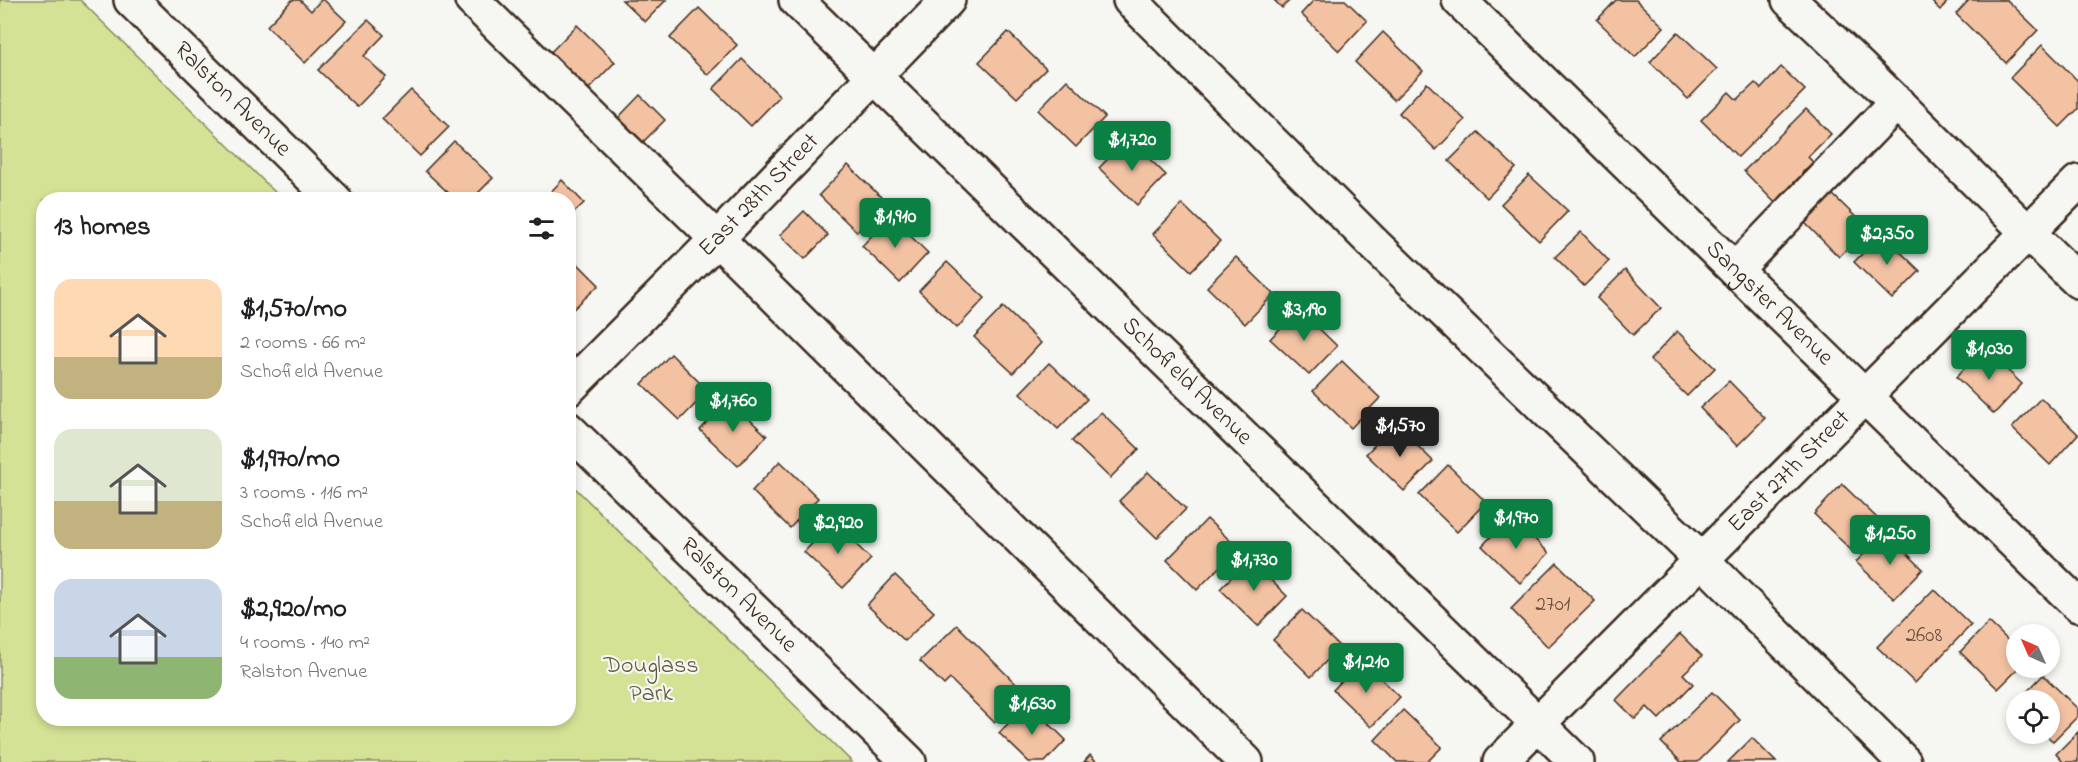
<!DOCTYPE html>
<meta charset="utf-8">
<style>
body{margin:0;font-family:"Indie Flower",sans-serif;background:#f6f6f6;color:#202124;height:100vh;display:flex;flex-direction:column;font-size:22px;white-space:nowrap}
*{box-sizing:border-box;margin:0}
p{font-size:20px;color:#757577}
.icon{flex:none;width:33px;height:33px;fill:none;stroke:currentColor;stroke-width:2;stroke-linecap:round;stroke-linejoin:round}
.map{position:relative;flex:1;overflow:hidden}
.drawer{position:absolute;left:36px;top:192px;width:540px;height:534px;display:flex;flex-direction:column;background:#fff;border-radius:24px;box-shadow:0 3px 9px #0003}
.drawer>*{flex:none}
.needle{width:39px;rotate:315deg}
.tools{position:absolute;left:2006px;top:624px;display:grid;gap:12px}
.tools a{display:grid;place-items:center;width:54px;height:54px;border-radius:50%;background:#fff;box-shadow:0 3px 9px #0003;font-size:30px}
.price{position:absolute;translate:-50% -51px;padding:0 14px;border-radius:6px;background:#0b8043;color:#fff;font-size:20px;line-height:39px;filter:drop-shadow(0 2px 3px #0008)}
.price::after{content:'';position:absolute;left:50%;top:36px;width:18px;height:14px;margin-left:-9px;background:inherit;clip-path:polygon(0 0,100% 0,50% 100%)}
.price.current{background:#222;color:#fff}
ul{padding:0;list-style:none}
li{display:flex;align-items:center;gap:18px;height:150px;padding:0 18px}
li span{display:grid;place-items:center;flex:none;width:168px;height:120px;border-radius:18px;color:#555}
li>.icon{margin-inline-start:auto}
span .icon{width:72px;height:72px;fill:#fffc;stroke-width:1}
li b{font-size:26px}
h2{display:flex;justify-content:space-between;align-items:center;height:72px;padding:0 18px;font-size:26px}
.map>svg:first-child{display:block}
</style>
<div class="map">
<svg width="2078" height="762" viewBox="0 0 2078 762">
<rect width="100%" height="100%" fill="#f6f6f2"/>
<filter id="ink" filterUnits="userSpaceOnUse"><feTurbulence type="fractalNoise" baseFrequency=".0167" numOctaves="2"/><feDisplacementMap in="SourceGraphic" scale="12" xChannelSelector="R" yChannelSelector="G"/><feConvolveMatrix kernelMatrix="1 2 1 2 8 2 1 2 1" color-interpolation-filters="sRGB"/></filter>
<g filter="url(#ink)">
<polygon fill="#d4e296" stroke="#88865a" stroke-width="1.5" points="0,0 80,0 282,199 44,200 44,718 568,718 569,482 852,762 0,762"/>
<g fill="#f3c2a3" stroke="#3b2a1e" stroke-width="1.5">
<polygon points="292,0 300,0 311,11 321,0 324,0 346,21 305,63 267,26"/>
<polygon points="622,0 666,0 645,22"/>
<polygon points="1274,0 1290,0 1282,8"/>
<polygon points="1314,0 1345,0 1367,21 1339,51 1301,14"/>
<polygon points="1616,0 1636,0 1664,27 1635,57 1597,20"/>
<polygon points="1930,0 1949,0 1940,10"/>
<polygon points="1969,0 2007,0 2038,30 2006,63 1956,14"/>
<polygon points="699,8 737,45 708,75 670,38"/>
<polygon points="368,20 384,35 364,56 386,77 357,107 318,70"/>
<polygon points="577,25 615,62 586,92 548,55"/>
<polygon points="1008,32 1046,69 1017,98 979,62"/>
<polygon points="1383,32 1423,71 1394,100 1355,62"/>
<polygon points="1678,32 1717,69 1688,99 1650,62"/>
<polygon points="2042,45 2078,81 2078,109 2060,127 2010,78"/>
<polygon points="742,59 780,96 751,126 713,89"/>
<polygon points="1781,67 1805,90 1738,157 1701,120 1729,92 1737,100 1755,83 1761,89"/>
<polygon points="1067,80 1105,117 1076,147 1038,110"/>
<polygon points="1427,83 1465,120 1436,150 1399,113"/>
<polygon points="411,90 449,127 420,156 382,119"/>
<polygon points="640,95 665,120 641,144 616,120"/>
<polygon points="1806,109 1831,134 1808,157 1813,162 1802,173 1810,181 1781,209 1744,171"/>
<polygon points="1478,132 1516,168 1487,198 1449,161"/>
<polygon points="1128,138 1166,175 1137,205 1099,168"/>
<polygon points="454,141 493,178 471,200 456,200 425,171"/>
<polygon points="848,165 886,202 857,232 819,195"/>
<polygon points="1529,175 1568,211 1539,241 1501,204"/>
<polygon points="562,180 584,203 568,218 568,200 543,200"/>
<polygon points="1829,191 1867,228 1839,257 1802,220"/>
<polygon points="1182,204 1220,241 1191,271 1153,234"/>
<polygon points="804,211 828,235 805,259 780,235"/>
<polygon points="890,216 928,253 900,283 862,246"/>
<polygon points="1581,232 1609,261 1584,286 1555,257"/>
<polygon points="1882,234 1920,271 1892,299 1854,262"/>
<polygon points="568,254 599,285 569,313 568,312"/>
<polygon points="1236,257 1274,294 1245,324 1207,287"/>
<polygon points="947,262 985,298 957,328 919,291"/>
<polygon points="1625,270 1661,308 1633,335 1597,298"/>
<polygon points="1003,307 1041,343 1013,373 974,337"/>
<polygon points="1299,309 1337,346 1309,375 1270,339"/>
<polygon points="1677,331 1715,368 1687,396 1650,360"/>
<polygon points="1984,348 2022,384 1994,414 1956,377"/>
<polygon points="671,354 708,391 680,420 642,384"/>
<polygon points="1342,361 1380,398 1351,428 1313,391"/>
<polygon points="1049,363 1087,399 1058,429 1020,393"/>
<polygon points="1729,381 1765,418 1737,446 1700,408"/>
<polygon points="2041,398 2078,434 2050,465 2012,428"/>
<polygon points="729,400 767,436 738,466 700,430"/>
<polygon points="1101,412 1139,449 1110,478 1072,441"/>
<polygon points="1395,424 1433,461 1404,491 1366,454"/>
<polygon points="780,461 818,498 790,528 752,491"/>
<polygon points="1448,465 1486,502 1457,532 1419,495"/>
<polygon points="1148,472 1186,509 1157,538 1119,501"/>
<polygon points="1842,484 1880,521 1852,551 1814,514"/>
<polygon points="1511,516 1549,553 1520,583 1482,546"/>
<polygon points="1207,519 1238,548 1197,590 1167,560"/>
<polygon points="833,522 871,559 843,588 804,552"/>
<polygon points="1885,532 1923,569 1894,599 1856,562"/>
<polygon points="1249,559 1287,596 1258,626 1220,589"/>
<polygon points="1557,563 1595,601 1548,647 1511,609"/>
<polygon points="895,575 934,612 905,641 867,605"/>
<polygon points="1934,589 1971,625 1915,683 1877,647"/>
<polygon points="1302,610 1340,647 1311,677 1273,640"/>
<polygon points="1989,622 2016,648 2016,668 2019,668 1998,689 1960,652"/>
<polygon points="957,625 1024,692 994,722 950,679 944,685 920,661"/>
<polygon points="1680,634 1702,656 1683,674 1693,684 1659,719 1647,707 1635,719 1616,700"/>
<polygon points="1362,660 1400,697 1371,727 1333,690"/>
<polygon points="2043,675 2078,709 2078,716 2053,741 2044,734 2049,734 2049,700 2019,700"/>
<polygon points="1712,692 1740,720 1698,762 1681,762 1661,742"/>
<polygon points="1028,703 1066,740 1045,762 1029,762 999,733"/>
<polygon points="1403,710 1442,747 1427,762 1397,762 1375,740"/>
<polygon points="2078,732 2078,762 2063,762 2056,754"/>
<polygon points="1752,738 1776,762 1728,762"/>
<polygon points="1090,755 1097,762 1084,762"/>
</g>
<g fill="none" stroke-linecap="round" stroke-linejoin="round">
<defs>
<g id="minor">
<path id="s1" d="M131 0 335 200"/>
<polyline points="472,0 717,239 1246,762"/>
<path id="s2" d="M796 0 1577 762"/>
<polyline points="1130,0 1375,245 1702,560 1904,762"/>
<path id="s3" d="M1459 0 2078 605"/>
<path d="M1789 0C1889 91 1981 189 2078 281"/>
<polyline points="1736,269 1897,102"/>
<path id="s4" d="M568 389 717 239 948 0"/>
<path id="s5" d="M568 429 909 762"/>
<path id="s6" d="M1500 762 2078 182"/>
</g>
</defs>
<use href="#minor" stroke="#3b2a1e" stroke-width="38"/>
<use href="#minor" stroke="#f6f6f2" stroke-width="33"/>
</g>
</g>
<g text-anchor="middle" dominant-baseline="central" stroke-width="4.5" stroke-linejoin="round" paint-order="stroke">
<g font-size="21" fill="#69503f">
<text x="1553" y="605">2701</text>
<text x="1924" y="636">2608</text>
</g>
<g font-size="24" fill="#3b2a1e" stroke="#f6f6f2">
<text stroke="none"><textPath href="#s1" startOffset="142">Ralston Avenue</textPath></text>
<text stroke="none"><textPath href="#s4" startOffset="272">East 28th Street</textPath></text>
<text stroke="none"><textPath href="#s3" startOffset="434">Sangster Avenue</textPath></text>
<text stroke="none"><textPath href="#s2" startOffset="546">Schofield Avenue</textPath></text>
<text stroke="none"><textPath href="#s6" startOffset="410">East 27th Street</textPath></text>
<text stroke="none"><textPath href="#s5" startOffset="238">Ralston Avenue</textPath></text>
</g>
<g font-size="24" fill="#61583c" stroke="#f6f6f2">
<text x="651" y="666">Douglass<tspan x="651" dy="28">Park</tspan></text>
</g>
</g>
</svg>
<div class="tools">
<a><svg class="needle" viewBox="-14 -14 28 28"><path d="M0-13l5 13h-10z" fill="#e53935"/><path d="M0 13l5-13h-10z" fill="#757577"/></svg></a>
<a><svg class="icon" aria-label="locate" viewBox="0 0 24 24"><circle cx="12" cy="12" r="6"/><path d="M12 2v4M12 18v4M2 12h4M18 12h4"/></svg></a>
</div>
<b class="price" style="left:1132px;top:172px">$1,720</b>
<b class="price" style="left:895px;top:249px">$1,910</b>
<b class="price" style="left:1887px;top:266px">$2,350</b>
<b class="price" style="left:1304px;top:342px">$3,190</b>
<b class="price" style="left:1989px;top:381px">$1,030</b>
<b class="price" style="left:733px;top:433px">$1,760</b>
<b class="price current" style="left:1400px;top:458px">$1,570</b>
<b class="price" style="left:1516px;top:550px">$1,970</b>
<b class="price" style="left:838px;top:555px">$2,920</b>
<b class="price" style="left:1890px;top:566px">$1,250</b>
<b class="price" style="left:1254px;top:592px">$1,730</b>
<b class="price" style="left:1366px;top:694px">$1,210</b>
<b class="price" style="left:1032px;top:736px">$1,630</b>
<section class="drawer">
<h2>13 homes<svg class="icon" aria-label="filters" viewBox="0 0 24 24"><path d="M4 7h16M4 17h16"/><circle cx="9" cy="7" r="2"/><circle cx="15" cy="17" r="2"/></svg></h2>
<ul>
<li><span style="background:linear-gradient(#ffd9b3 65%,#c2b280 0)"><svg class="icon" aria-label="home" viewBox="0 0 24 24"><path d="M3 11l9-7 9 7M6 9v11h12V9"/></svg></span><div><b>$1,570/mo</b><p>2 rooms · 66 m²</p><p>Schofield Avenue</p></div></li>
<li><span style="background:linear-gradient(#dfe7d0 60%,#c2b280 0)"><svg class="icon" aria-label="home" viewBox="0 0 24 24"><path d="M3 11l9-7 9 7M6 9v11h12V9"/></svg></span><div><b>$1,970/mo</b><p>3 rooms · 116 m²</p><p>Schofield Avenue</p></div></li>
<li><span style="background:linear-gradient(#c9d6e8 65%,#8fb573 0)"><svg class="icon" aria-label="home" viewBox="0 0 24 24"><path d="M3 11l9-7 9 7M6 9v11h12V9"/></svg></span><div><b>$2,920/mo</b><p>4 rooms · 140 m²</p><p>Ralston Avenue</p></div></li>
</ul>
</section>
</div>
